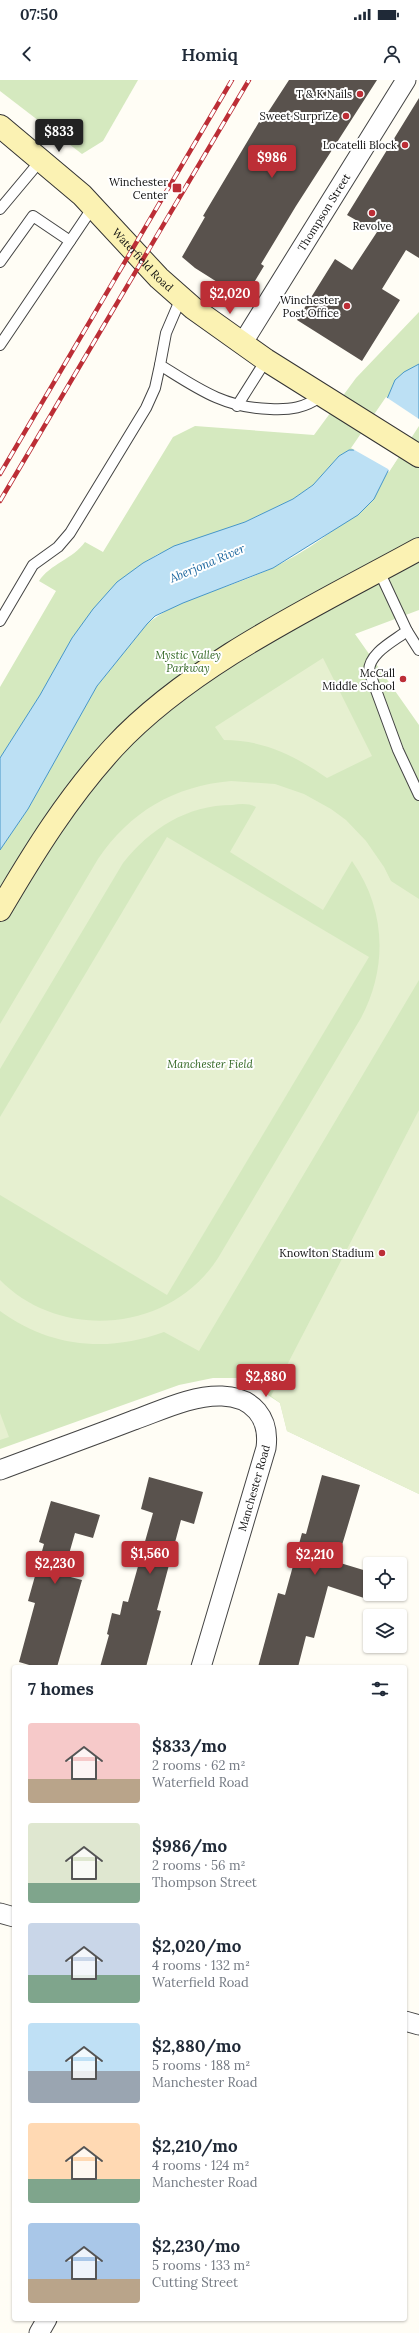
<!DOCTYPE html>
<meta charset="utf-8">
<style>
body{margin:0;font-family:Lora,serif;background:#f6f6f7;color:#1f2937;height:100vh;display:flex;flex-direction:column;font-size:15px;white-space:nowrap}
*{box-sizing:border-box;margin:0}
p{font-size:13px;color:#747a83}
.icon{flex:none;width:22px;height:22px;fill:none;stroke:currentColor;stroke-width:2;stroke-linecap:round;stroke-linejoin:round}
.map{position:relative;flex:1;overflow:hidden}
.drawer{position:absolute;left:12px;top:1585px;width:395px;height:656px;display:flex;flex-direction:column;background:#fff;border-radius:4px;box-shadow:0 1px 3px #0004}
.drawer>*{flex:none}
.tools{position:absolute;left:363px;top:1477px;display:grid;gap:8px}
.tools a{display:grid;place-items:center;width:44px;height:44px;border-radius:4px;background:#fff;box-shadow:0 1px 3px #0004;font-size:20px}
.price{position:absolute;translate:-50% -34px;padding:0 9px;border-radius:4px;background:#bc2e36;color:#fff;font-size:13px;line-height:26px;filter:drop-shadow(0 1px 2px #0008)}
.price::after{content:'';position:absolute;left:50%;top:24px;width:12px;height:9px;margin-left:-6px;background:inherit;clip-path:polygon(0 0,100% 0,50% 100%)}
.price.active{background:#222;color:#fff}
ul{padding:0;list-style:none}
li{display:flex;align-items:center;gap:12px;height:100px;padding:0 16px}
li span{display:grid;place-items:center;flex:none;width:112px;height:80px;border-radius:4px;color:#555}
li>.icon{margin-inline-start:auto}
span .icon{width:48px;height:48px;fill:#fffc;stroke-width:1}
li b{font-size:17px}
h2{display:flex;justify-content:space-between;align-items:center;height:48px;padding:0 16px;font-size:17px}
.status{display:flex;justify-content:space-between;align-items:center;height:28px;padding:0 20px;background:#fff;direction:ltr}
.status svg{height:11px;fill:currentColor}
header{display:flex;justify-content:space-between;align-items:center;height:52px;padding:0 16px;background:#fff;font-size:18px;font-weight:600}
.map>svg:first-child{display:block}
</style>
<div class="status"><b>07:50</b><svg viewBox="0 0 49 12"><path d="M0 12V9h3v3zM5 12V6h3v6zM10 12V3h3v9zM15 12V0h3v12zM26 1h20v11H26zM47 4h2v5h-2z"/></svg></div>
<header><svg class="icon" aria-label="back" viewBox="0 0 24 24"><path d="M15 5l-7 7 7 7"/></svg>Homiq<svg class="icon" aria-label="person" viewBox="0 0 24 24"><circle cx="12" cy="8" r="4"/><path d="M4 21q1-7 8-7t8 7"/></svg></header>
<div class="map">
<svg width="419" height="2253" viewBox="0 0 419 2253">
<rect width="100%" height="100%" fill="#fffdf5"/>
<g fill="#d5e9bf">
<polygon points="0,0 138,0 103,61 82,74 0,11"/>
<path d="M419 232V284L395 300 387 319 354 370H349L339 376 313 405 293 419 245 442 158 474 143 483 104 517 72 558 40 615 0 678V607L56 511 39 501C50 484 73 479 85 462L103 472 173 357 195 346 314 355 356 298Z"/>
<path d="M419 343V530L355 554 419 645V1414L287 1351 280 1323 242 1298H213L179 1305 0 1369V770L28 729 97 606 147 544C177 519 219 511 254 496 304 476 351 442 383 399 397 382 407 361 419 343Z"/>
</g>
<g fill="#e6f0d0">
<path d="M323 578 372 676 327 698C295 676 264 660 224 660L215 647Z"/>
<path d="M231 701 275 704 304 714 331 729 346 740 366 761 384 787 391 801 419 819V900L199 1271 164 1252C107 1273 49 1267 0 1231V1200C61 1262 171 1252 218 1178L361 938C388 887 386 829 352 781L323 830 230 772 256 727C248 723 240 724 232 725 187 725 150 749 123 783L0 989V944L98 779C130 732 174 706 231 701Z"/>
<polygon points="167,757 369,877 167,1215 0,1115 0,1037"/>
<polygon points="419,1030 419,1414 287,1351 280,1323 271,1316"/>
<polygon points="0,1333 9,1357 0,1360"/>
</g>
<polygon fill="#bce0f4" stroke="#4696c8" points="419,284 419,343 388,391 374,419 358,435 273,488 183,523 155,536 147,544 97,606 28,729 0,770 0,678 40,615 72,558 93,529 117,502 143,483 174,466 245,442 293,419 313,405 339,376 349,370 354,370 387,319 395,300 404,292"/>
<polygon fill="#fffdf5" points="386,317 419,339 419,346 389,392 388,389 351,368"/>
<g fill="#59524d">
<polygon points="289,0 377,0 296,126 261,184 264,186 244,219 195,188 182,177 205,137 203,136 259,42 261,43"/>
<polygon points="419,18 419,178 406,170 382,209 400,220 362,281 297,240 335,179 352,190 377,152 347,135"/>
<polygon points="322,1395 360,1405 337,1482 370,1492 370,1520 328,1506 314,1558 306,1556 298,1587 258,1587 278,1513 285,1515 302,1453 306,1454"/>
<polygon points="149,1397 203,1412 194,1444 181,1440 157,1530 161,1531 146,1587 100,1587 109,1555 107,1554 112,1533 120,1535 123,1521 128,1522 153,1433 141,1429"/>
<polygon points="51,1421 100,1435 93,1458 75,1453 63,1495 82,1500 57,1587 36,1587 19,1582 35,1523 28,1521 44,1464 39,1462"/>
</g>
<g fill="none" stroke-linecap="round" stroke-linejoin="round">
<defs>
<g id="lane">
<polyline points="0,129 41,80"/>
<polyline points="0,182 33,136 70,161"/>
<path d="M181 218 166 253 160 285C197 308 224 328 270 329 291 330 304 328 322 316"/>
<polyline points="0,265 93,127"/>
<polyline points="237,326 266,280"/>
<polyline points="379,491 407,551 419,570"/>
<polyline points="0,541 33,485 58,467 70,453 146,328 155,308 160,285"/>
<path d="M407 551C394 561 369 573 369 591L398 670 419 715"/>
</g>
<g id="street">
<path id="s1" d="M242 264 406 0"/>
<path d="M0 1390C45 1373 90 1357 134 1340 162 1330 192 1315 222 1316 253 1317 270 1338 266 1368L201 1587"/>
<polyline points="0,1833 14,1837"/>
<polyline points="405,1941 419,1945"/>
<polyline points="39,2253 47,2239"/>
</g>
<g id="secondary">
<path id="s2" d="M0 46 82 115 159 198 193 228 266 280 419 376"/>
<path d="M0 830C34 772 68 717 114 667 192 583 319 524 419 469"/>
</g>
</defs>
<use href="#lane" stroke="#444" stroke-width="12"/>
<use href="#street" stroke="#444" stroke-width="21"/>
<use href="#secondary" stroke="#333" stroke-width="24"/>
<use href="#lane" stroke="#fff" stroke-width="10"/>
<use href="#street" stroke="#fff" stroke-width="19"/>
<use href="#secondary" stroke="#fbf2b3" stroke-width="22"/>
<defs>
<g id="rail">
<polyline points="0,394 232,0"/>
<polyline points="0,421 249,0"/>
</g>
</defs>
<use href="#rail" stroke="#bc2e36" stroke-width="4.5"/>
<use href="#rail" stroke="#fff" stroke-width="3" stroke-dasharray="9" stroke-linecap="butt"/>
</g>
<g fill="#bc2e36" stroke="#fff" stroke-width="1.5">
<circle cx="360" cy="14" r="4"/>
<circle cx="346" cy="36" r="4"/>
<circle cx="405" cy="65" r="4"/>
<rect x="172" y="103" width="10" height="10" rx="2"/>
<circle cx="372" cy="133" r="4"/>
<circle cx="347" cy="226" r="4"/>
<circle cx="403" cy="599" r="4"/>
<circle cx="382" cy="1173" r="4"/>
</g>
<g text-anchor="middle" dominant-baseline="central" stroke-width="4" stroke-linejoin="round" paint-order="stroke">
<g font-size="11" fill="#111" stroke="#fff" text-anchor="end">
<text x="352" y="14">T &amp; K Nails</text>
<text x="338" y="36">Sweet SurpriZe</text>
<text x="397" y="65">Locatelli Block</text>
<text x="168" y="102">Winchester<tspan x="168" dy="13">Center</tspan></text>
<text x="372" y="146" text-anchor="middle">Revolve</text>
<text x="339" y="220">Winchester<tspan x="339" dy="13">Post Office</tspan></text>
<text x="395" y="593">McCall<tspan x="395" dy="13">Middle School</tspan></text>
<text x="374" y="1173">Knowlton Stadium</text>
</g>
<g font-size="11" fill="#111" stroke="#fff">
<text stroke="none"><textPath href="#s1" startOffset="155">Thompson Street</textPath></text>
<text stroke="none"><textPath href="#s2" startOffset="196">Waterfield Road</textPath></text>
<text transform="translate(254 1408) rotate(-74)">Manchester Road</text>
</g>
<g font-size="11" font-style="italic" fill="#326723" stroke="#fff">
<text x="188" y="575">Mystic Valley<tspan x="188" dy="13">Parkway</tspan></text>
<text x="210" y="984">Manchester Field</text>
</g>
<g font-size="12" font-style="italic" fill="#1e689f" stroke="#fff">
<text transform="translate(207 483) rotate(-23)">Aberjona River</text>
</g>
</g>
</svg>
<div class="tools">
<a><svg class="icon" aria-label="locate" viewBox="0 0 24 24"><circle cx="12" cy="12" r="6"/><path d="M12 2v4M12 18v4M2 12h4M18 12h4"/></svg></a>
<a><svg class="icon" aria-label="layers" viewBox="0 0 24 24"><path d="M12 4l9 5-9 5-9-5zM3 14l9 5 9-5"/></svg></a>
</div>
<b class="price active" style="left:59px;top:73px">$833</b>
<b class="price" style="left:272px;top:99px">$986</b>
<b class="price" style="left:230px;top:235px">$2,020</b>
<b class="price" style="left:266px;top:1318px">$2,880</b>
<b class="price" style="left:150px;top:1495px">$1,560</b>
<b class="price" style="left:315px;top:1496px">$2,210</b>
<b class="price" style="left:55px;top:1505px">$2,230</b>
<section class="drawer">
<h2>7 homes<svg class="icon" aria-label="filters" viewBox="0 0 24 24"><path d="M4 7h16M4 17h16"/><circle cx="9" cy="7" r="2"/><circle cx="15" cy="17" r="2"/></svg></h2>
<ul>
<li><span style="background:linear-gradient(#f6c9c9 70%,#b9a48a 0)"><svg class="icon" aria-label="home" viewBox="0 0 24 24"><path d="M3 11l9-7 9 7M6 9v11h12V9"/></svg></span><div><b>$833/mo</b><p>2 rooms · 62 m²</p><p>Waterfield Road</p></div></li>
<li><span style="background:linear-gradient(#dfe7d0 75%,#7fa58c 0)"><svg class="icon" aria-label="home" viewBox="0 0 24 24"><path d="M3 11l9-7 9 7M6 9v11h12V9"/></svg></span><div><b>$986/mo</b><p>2 rooms · 56 m²</p><p>Thompson Street</p></div></li>
<li><span style="background:linear-gradient(#c9d6e8 65%,#7fa58c 0)"><svg class="icon" aria-label="home" viewBox="0 0 24 24"><path d="M3 11l9-7 9 7M6 9v11h12V9"/></svg></span><div><b>$2,020/mo</b><p>4 rooms · 132 m²</p><p>Waterfield Road</p></div></li>
<li><span style="background:linear-gradient(#bfe0f5 60%,#9aa5b1 0)"><svg class="icon" aria-label="home" viewBox="0 0 24 24"><path d="M3 11l9-7 9 7M6 9v11h12V9"/></svg></span><div><b>$2,880/mo</b><p>5 rooms · 188 m²</p><p>Manchester Road</p></div></li>
<li><span style="background:linear-gradient(#ffd9b3 70%,#7fa58c 0)"><svg class="icon" aria-label="home" viewBox="0 0 24 24"><path d="M3 11l9-7 9 7M6 9v11h12V9"/></svg></span><div><b>$2,210/mo</b><p>4 rooms · 124 m²</p><p>Manchester Road</p></div></li>
<li><span style="background:linear-gradient(#a9c7e8 70%,#b9a48a 0)"><svg class="icon" aria-label="home" viewBox="0 0 24 24"><path d="M3 11l9-7 9 7M6 9v11h12V9"/></svg></span><div><b>$2,230/mo</b><p>5 rooms · 133 m²</p><p>Cutting Street</p></div></li>
</ul>
</section>
</div>
